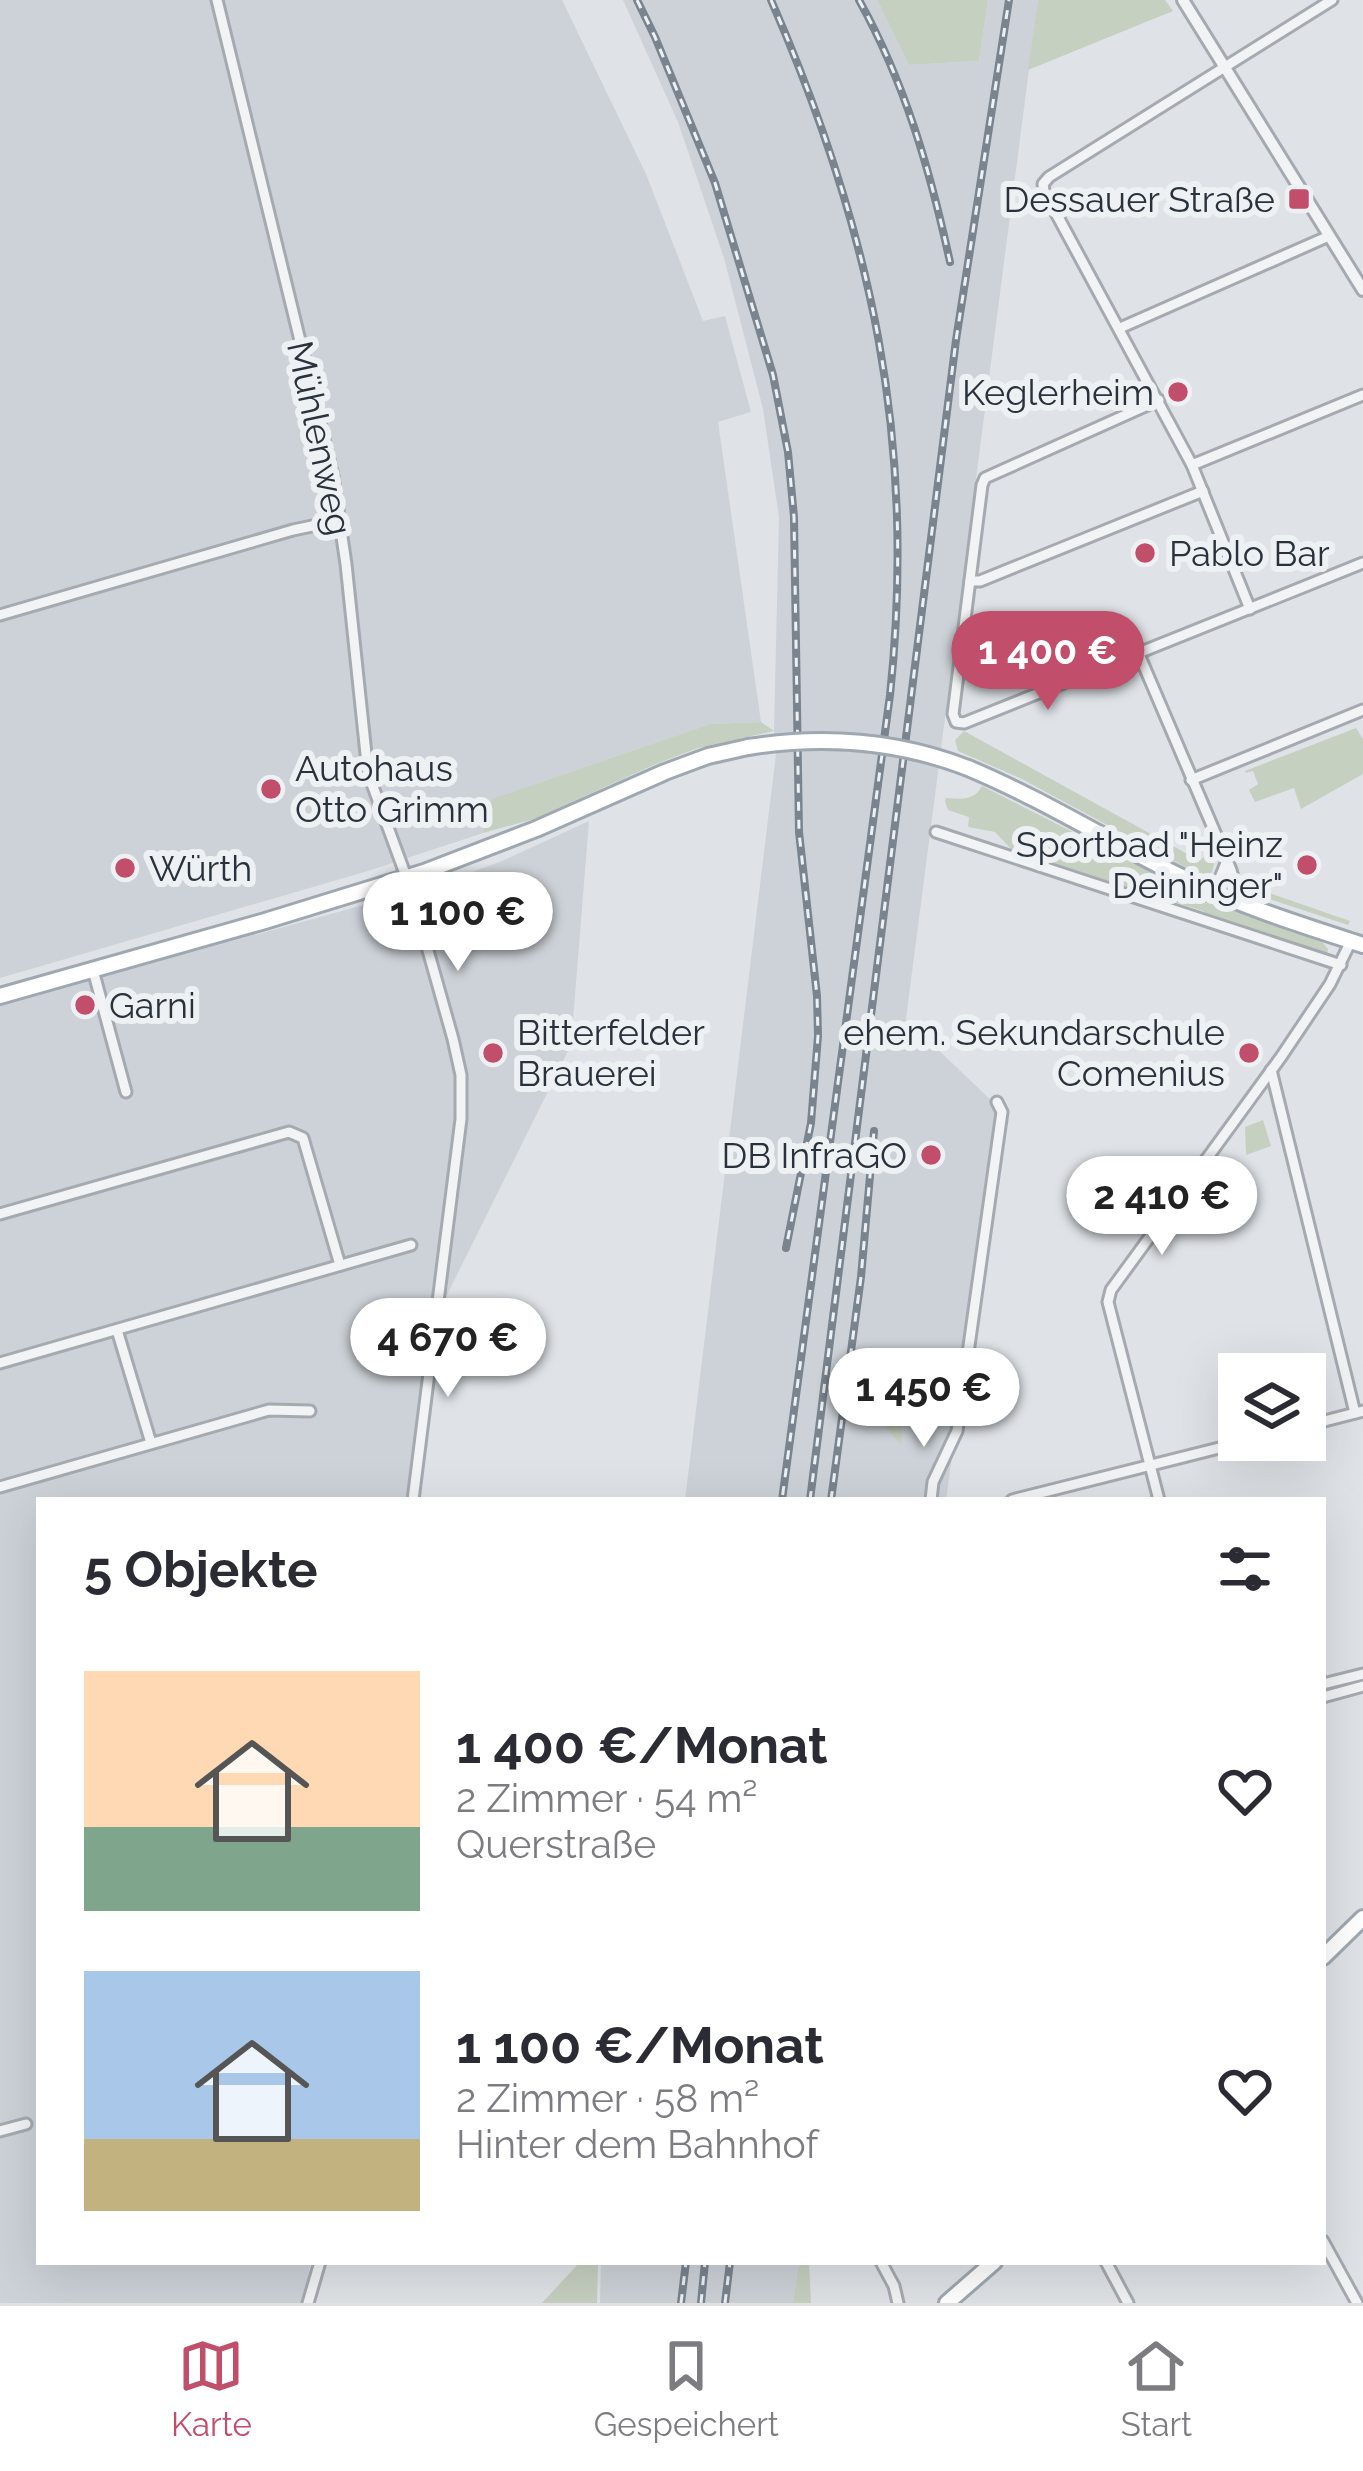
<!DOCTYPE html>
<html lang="de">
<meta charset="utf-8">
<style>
body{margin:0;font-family:Raleway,sans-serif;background:#f2f2f3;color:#2b2b33;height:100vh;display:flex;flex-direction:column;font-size:45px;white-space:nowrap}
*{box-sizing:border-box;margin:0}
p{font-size:39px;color:#7c7c81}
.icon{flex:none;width:66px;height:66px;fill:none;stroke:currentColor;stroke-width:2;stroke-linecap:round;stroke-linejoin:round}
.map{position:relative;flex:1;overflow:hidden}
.sheet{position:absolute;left:36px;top:1497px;width:1290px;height:768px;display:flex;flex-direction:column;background:#fff;border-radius:0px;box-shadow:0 12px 48px #0002}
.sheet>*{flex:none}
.tools{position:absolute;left:1218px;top:1353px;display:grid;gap:24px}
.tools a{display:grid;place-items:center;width:108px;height:108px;border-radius:0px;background:#fff;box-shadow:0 12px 48px #0002;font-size:60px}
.price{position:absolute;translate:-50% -102px;padding:0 27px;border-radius:42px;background:#fff;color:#222;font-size:39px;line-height:78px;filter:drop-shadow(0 3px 6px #0008)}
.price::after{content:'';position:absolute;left:50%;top:72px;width:36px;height:27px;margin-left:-18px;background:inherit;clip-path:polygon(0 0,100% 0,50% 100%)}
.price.on{background:#c14e6b;color:#fff}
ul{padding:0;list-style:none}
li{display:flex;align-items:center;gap:36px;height:300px;padding:0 48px}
li span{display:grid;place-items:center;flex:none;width:336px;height:240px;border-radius:0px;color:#555}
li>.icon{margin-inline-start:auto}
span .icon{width:144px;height:144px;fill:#fffc;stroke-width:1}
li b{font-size:51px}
h2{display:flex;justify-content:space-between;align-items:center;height:144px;padding:0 48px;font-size:51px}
.tab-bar{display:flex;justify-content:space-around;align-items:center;height:168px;border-top:3px solid #e1e1e2;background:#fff;font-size:33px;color:#7c7c81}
.tab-bar a{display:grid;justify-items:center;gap:6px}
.tab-bar .on{color:#c14e6b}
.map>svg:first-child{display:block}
</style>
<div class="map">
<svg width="1363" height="2303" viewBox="0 0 1363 2303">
<rect width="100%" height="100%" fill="#dfe3e7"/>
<g fill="#cdd2d8">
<polygon points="0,0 562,0 646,174 703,321 725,316 751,412 718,422 761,722 710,724 493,799 483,833 368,871 0,978"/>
<polygon points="623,0 877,0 909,65 979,61 988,0 1038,0 906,1019 996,1105 999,1116 946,1500 685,1500 776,754 774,731 779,517 763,409 724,258 678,122"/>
<polygon points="589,821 571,1045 445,1299 417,1500 39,1500 39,2262 311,2262 302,2303 0,2303 0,1005 440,884 502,861"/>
<polygon points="601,2262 799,2262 793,2303 600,2303"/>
</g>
<g fill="#c6d0c1">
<polygon points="877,0 988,0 979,61 909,65"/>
<polygon points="1038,0 1165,0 1173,11 1028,70"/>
<polygon points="761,722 774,731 698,748 656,764 534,819 483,833 492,799 710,724"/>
<polygon points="1356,728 1363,739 1363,774 1301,809 1294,788 1255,802 1249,790 1258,784 1253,771 1246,773 1245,771"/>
<polygon points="964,731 1200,861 1208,852 1214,864 1212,872 1207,876 1200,875 1020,778 958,751 955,740"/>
<path d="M982 786 1206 900 1322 942 1328 949 1327 955 1209 918 1203 911 1171 901 1168 905 1016 854 995 832 968 827 969 817 948 810 945 801 946 798C961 799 974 801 982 786Z"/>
<polygon points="1249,886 1350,921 1348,925 1254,894 1248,890"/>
<polygon points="1263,1120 1271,1146 1246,1155 1245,1127"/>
<polygon points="887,1349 897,1354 911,1371 910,1394 905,1391 907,1384 896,1379 883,1380 883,1389 876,1391 880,1353"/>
<polygon points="891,1405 900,1406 903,1410 901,1445 881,1421 882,1410"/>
<polygon points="580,2262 598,2262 597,2303 542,2303"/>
<polygon points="799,2262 809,2262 811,2303 793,2303"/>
</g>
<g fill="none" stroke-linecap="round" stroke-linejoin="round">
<defs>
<g id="minor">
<polyline points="217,0 333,476 346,564 368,773 411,890 453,1039 461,1075 461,1119 413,1500"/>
<polyline points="1120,328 1329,236"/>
<polyline points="1159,400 985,478 982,485 953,714 956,722 964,723 1363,563"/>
<polyline points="1192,465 1363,395"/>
<polyline points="970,581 980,581 1203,491"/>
<polyline points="1250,609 1192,465 1044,191 1043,184 1049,177 1332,0"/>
<polyline points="0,615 293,530 341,520"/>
<polyline points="1138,652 1231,870 1240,902"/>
<polyline points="1191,780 1363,710"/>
<polyline points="936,832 1341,965"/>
<polyline points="1207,889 1220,878 1226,863"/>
<polyline points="93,970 126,1092"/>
<polyline points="1271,1070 1355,1413"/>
<polyline points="0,1214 289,1132 303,1138 340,1265"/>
<polyline points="117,1330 151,1443"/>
<polyline points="0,1363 411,1245"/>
<polyline points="1305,1426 1363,1411"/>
<polyline points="0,1487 269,1410 310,1411"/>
<polyline points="931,1500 933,1482 957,1431 1002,1112 997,1102"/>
<polyline points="1012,1500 1251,1440"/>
<polyline points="1159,1500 1108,1302 1111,1290 1281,1057 1330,984 1351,941"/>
<polyline points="1323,1684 1363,1674"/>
<polyline points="1323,1697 1363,1686"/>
<polyline points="0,2131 26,2124"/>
<polyline points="1323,2241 1357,2303"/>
<polyline points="881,2262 894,2286 898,2303"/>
<polyline points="1106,2262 1128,2303"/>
<polyline points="308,2303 320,2262"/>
</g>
<polyline id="tertiary" points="1183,0 1363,290"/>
<g id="primary">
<path d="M968 768C1045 800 1115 845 1190 881 1246 908 1305 926 1363 945"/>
<polyline points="0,996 265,921 424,872 536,829 665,772 708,756 748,747"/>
<polyline points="1323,1957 1363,1918"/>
<polyline points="947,2303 994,2262"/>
</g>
</defs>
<use href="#minor" stroke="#a5aab0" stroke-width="15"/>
<use href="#tertiary" stroke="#a5aab0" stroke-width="16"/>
<use href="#primary" stroke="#9fa8b1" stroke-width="20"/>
<use href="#minor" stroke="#f1f3f5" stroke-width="9"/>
<use href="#tertiary" stroke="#f1f3f5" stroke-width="10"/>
<use href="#primary" stroke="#fff" stroke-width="14"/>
<defs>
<g id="rail">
<polyline points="637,0 655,37 715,183 773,375 788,452 794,517 799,832 817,996 818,1036 811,1123 786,1248"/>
<path d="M771 0C872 232 917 442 890 695L782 1500"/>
<path d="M859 0C905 83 930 170 950 262"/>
<polyline points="810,1500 956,340 1009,0"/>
<polyline points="831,1500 861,1277 874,1131"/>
<polyline points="681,2303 686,2262"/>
<polyline points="701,2303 705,2262"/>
<polyline points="725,2303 730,2262"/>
</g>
</defs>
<use href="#rail" stroke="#7a848f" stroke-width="8"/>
<use href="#rail" stroke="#eef1f4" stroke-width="3" stroke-dasharray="9" stroke-linecap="butt"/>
<defs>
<path id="primary-bridge" d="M748 747C824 735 896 740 968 768"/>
</defs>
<use href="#primary-bridge" stroke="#9fa8b1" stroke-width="20" stroke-linecap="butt"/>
<use href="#primary-bridge" stroke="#fff" stroke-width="14"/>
</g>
<g fill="#c14e6b" stroke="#eef1f4" stroke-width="4.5">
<rect x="1287" y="187" width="24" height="24" rx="6"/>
<circle cx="1178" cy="392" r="12"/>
<circle cx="1145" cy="553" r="12"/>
<circle cx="271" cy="789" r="12"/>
<circle cx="1307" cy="865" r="12"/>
<circle cx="125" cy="868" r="12"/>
<circle cx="85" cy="1005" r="12"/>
<circle cx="493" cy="1053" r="12"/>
<circle cx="1249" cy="1053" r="12"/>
<circle cx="931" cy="1155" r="12"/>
</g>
<g text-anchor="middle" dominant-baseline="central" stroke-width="12" stroke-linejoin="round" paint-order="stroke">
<g font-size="36" fill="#29323c" stroke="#eef1f4" text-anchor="end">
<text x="1275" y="199">Dessauer Straße</text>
<text x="1154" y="392">Keglerheim</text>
<text x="1169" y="553" text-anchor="start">Pablo Bar</text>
<text x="295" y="768" text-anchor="start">Autohaus<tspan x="295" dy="41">Otto Grimm</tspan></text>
<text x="1283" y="844">Sportbad "Heinz<tspan x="1283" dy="41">Deininger"</tspan></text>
<text x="149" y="868" text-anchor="start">Würth</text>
<text x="109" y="1005" text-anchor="start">Garni</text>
<text x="517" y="1032" text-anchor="start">Bitterfelder<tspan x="517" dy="41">Brauerei</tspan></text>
<text x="1225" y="1032">ehem. Sekundarschule<tspan x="1225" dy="41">Comenius</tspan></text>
<text x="907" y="1155">DB InfraGO</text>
</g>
<g font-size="36" fill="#29323c" stroke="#eef1f4">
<text transform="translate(320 438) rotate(78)">Mühlenweg</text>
</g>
</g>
</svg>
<div class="tools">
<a><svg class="icon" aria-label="layers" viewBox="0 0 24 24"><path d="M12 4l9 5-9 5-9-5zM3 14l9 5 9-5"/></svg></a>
</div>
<b class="price on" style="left:1048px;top:713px">1 400 €</b>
<b class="price" style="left:458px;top:974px">1 100 €</b>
<b class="price" style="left:1162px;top:1258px">2 410 €</b>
<b class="price" style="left:448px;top:1400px">4 670 €</b>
<b class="price" style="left:924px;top:1450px">1 450 €</b>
<section class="sheet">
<h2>5 Objekte<svg class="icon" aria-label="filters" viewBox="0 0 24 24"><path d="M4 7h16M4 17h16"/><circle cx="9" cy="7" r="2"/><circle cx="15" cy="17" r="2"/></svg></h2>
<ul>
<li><span style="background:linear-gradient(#ffd9b3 65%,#7fa58c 0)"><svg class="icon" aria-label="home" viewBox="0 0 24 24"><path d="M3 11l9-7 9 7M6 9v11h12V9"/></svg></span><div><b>1 400 €/Monat</b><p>2 Zimmer · 54 m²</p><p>Querstraße</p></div><svg class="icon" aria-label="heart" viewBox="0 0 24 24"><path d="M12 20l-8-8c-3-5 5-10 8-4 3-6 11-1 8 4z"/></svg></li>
<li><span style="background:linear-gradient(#a9c7e8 70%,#c2b280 0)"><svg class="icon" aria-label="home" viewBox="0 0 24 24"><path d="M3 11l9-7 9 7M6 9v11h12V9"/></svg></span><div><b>1 100 €/Monat</b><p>2 Zimmer · 58 m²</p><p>Hinter dem Bahnhof</p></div><svg class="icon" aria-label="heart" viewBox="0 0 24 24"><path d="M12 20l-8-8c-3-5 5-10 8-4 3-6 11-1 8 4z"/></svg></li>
</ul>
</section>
</div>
<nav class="tab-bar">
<a class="on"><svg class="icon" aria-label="map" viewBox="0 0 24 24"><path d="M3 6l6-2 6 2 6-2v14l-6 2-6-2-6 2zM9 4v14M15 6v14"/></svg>Karte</a>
<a><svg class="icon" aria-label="saved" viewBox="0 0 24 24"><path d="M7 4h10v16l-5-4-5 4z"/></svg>Gespeichert</a>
<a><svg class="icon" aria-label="home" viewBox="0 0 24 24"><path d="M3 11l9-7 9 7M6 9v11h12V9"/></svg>Start</a>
</nav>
